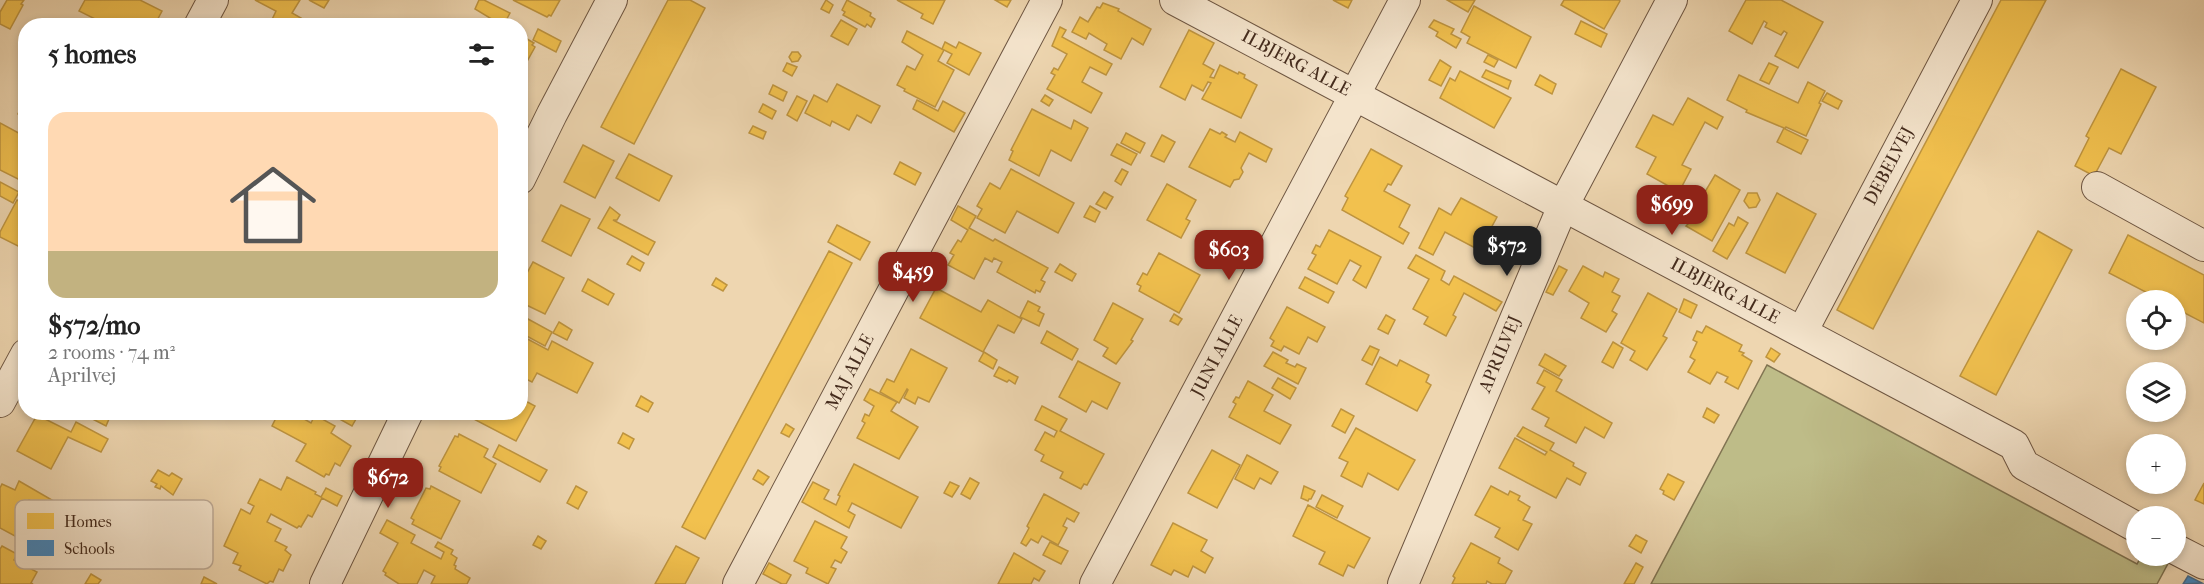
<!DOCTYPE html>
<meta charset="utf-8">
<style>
body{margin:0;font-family:"IM FELL French Canon",serif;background:#f2f2f2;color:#222;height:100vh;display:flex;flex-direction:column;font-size:22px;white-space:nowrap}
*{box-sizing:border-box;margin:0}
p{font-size:20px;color:#767676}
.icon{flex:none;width:33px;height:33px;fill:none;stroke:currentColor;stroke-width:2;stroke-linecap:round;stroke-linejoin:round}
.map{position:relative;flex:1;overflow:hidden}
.drawer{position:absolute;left:18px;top:18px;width:510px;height:402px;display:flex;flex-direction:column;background:#fff;border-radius:24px;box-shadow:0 3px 9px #0003}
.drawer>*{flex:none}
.fabs{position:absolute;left:2126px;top:290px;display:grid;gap:12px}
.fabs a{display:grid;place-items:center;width:60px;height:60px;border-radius:50%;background:#fff;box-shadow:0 3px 9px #0003;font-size:30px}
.price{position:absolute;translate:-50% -51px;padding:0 14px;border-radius:12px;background:#8f2418;color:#fff;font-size:20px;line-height:39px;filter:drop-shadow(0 2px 3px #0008)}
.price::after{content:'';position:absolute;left:50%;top:36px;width:18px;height:14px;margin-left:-9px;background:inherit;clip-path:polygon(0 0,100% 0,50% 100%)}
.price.active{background:#222;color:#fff}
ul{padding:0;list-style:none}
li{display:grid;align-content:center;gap:12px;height:318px;padding:0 30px}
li+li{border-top:2px solid #e0e0e0}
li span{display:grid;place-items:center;height:186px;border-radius:18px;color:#555}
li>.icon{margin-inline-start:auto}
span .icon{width:108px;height:108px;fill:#fffc;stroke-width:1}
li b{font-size:26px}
h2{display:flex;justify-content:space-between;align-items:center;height:72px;padding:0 30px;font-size:26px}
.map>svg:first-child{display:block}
</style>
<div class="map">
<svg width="2204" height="584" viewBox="0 0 2204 584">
<rect width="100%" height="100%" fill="#eed6b0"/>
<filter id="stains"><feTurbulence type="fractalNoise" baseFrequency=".00333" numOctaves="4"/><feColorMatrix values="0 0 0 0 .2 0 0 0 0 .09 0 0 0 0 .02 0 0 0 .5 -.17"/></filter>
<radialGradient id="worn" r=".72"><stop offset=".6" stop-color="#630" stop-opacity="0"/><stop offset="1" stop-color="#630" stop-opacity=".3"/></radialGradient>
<polygon fill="#bebc88" stroke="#817452" stroke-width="1.5" points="1767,365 2137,564 2142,555 2166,555 2171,558 2157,584 1651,584"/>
<g fill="#f2c14e" stroke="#be943f" stroke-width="1.5">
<polygon points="7,0 24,0 21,4 23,5 10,29 0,24 0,12"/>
<polygon points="85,0 140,0 162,11 154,26 109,26 79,11"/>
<polygon points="255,0 300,0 292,13 315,26 269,26 276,11"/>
<polygon points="309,0 329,0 324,8"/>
<polygon points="479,0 484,0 510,13 503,26 475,9"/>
<polygon points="513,0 560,0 551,16 549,15 547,17"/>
<polygon points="668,0 690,0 705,8 634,144 601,127"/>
<polygon points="826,0 833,5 829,13 821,9"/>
<polygon points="847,0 871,13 870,16 875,19 871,27 867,24 865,27 843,15 845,12 842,10"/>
<polygon points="897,0 945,0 933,24 921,18 923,14"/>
<polygon points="995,0 1011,0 1007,7"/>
<polygon points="1333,0 1352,0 1348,8"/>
<polygon points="1447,0 1475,0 1468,12"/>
<polygon points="1564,0 1619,0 1620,1 1604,29 1561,5"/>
<polygon points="1746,0 1781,0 1823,22 1798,68 1775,56 1787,33 1784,31 1781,35 1765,27 1767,23 1764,21 1752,44 1729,31"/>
<polygon points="2001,0 2046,0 1873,329 1837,310"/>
<polygon points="1103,3 1119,9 1118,11 1151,29 1143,45 1132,38 1121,59 1104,50 1107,44 1089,33 1086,39 1072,32 1080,17 1088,22 1097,7 1100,8"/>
<polygon points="1474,6 1531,37 1516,68 1467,43 1470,37 1461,32"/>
<polygon points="841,20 857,29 848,45 831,36"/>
<polygon points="1434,20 1454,29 1451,34 1461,39 1456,48 1436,36 1438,32 1429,27"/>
<polygon points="1581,21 1607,34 1601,47 1575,34"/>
<polygon points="1060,27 1066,30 1062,37 1112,64 1106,75 1090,67 1082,82 1102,93 1091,113 1047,89 1055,75 1051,73 1054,68 1058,70 1067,54 1052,46"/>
<polygon points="538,29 561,41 556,52 533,40"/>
<polygon points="1189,30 1214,43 1203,64 1214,70 1210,77 1214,78 1220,65 1238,74 1239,72 1245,75 1244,78 1257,85 1241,118 1202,99 1211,83 1208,82 1203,91 1192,85 1185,100 1160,87"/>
<polygon points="907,31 944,50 938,61 954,70 935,107 904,91 905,89 897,85 907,66 915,70 923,55 902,42"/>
<polygon points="520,35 534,43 532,45 535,47 520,74"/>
<polygon points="945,42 956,48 959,42 981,53 969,75 947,63 952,54 942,49"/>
<polygon points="792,52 798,52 801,56 798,61 792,62 789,57"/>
<polygon points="1488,55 1498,60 1494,67 1484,62"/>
<polygon points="1440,60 1451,67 1441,86 1429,80"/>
<polygon points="787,63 797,67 792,76 783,71"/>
<polygon points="1769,63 1778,67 1769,84 1760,80"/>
<polygon points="2121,69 2156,87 2121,154 2109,148 2094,176 2075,166 2089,138 2086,136"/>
<polygon points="1486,70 1511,81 1508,89 1482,77"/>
<polygon points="1460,71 1511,98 1494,128 1440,98 1450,78 1455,81"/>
<polygon points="1540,75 1556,84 1552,94 1535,85"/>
<polygon points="1739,75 1798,103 1808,82 1825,91 1819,103 1821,104 1806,136 1786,127 1785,129 1808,140 1801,154 1777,142 1784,128 1746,112 1747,110 1727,100"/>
<polygon points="837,84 880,106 871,123 857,115 849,130 832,121 830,126 805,113 814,95 827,102"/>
<polygon points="773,85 787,92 783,101 769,94"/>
<polygon points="1827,93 1842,101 1838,109 1822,101"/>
<polygon points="1045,95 1053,100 1049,106 1041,101"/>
<polygon points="797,96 807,101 797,121 787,115"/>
<polygon points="26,98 26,118 18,114"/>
<polygon points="1688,98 1723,117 1717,129 1705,122 1682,165 1691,169 1679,192 1647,174 1656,157 1636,147 1653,115 1673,125"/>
<polygon points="917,100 938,111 943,101 965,113 954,132 913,109"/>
<polygon points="763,104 776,111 772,119 759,112"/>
<polygon points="1032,109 1071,129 1074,120 1088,128 1071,161 1051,150 1039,176 1009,160 1013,151 1011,150"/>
<polygon points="0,123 26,137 26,183 0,170"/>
<polygon points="753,126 766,132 763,139 749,133"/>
<polygon points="1210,129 1220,134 1222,132 1227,135 1225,137 1235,142 1240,132 1272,149 1266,162 1249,153 1241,168 1243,172 1239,179 1234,180 1230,187 1189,167"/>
<polygon points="1126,133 1145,143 1140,153 1121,143"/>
<polygon points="1162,135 1175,142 1164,162 1151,156"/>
<polygon points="1117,144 1137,154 1131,165 1111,155"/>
<polygon points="583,145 614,161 595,198 564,182"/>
<polygon points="1371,149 1402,166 1391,185 1388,184 1384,191 1410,205 1399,227 1409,233 1403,244 1342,210 1348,198 1345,196"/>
<polygon points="629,154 672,176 659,201 616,178"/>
<polygon points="900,162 921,173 915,185 894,174"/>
<polygon points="1011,169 1074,203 1058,233 1017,211 1005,233 977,218 982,209 977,206 990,183 1000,189"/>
<polygon points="1122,169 1128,172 1121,185 1115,181"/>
<polygon points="1715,175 1740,190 1712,241 1686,226 1688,224 1683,221 1690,210 1693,212"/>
<polygon points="0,182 19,192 13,203 0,196"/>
<polygon points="1167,184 1196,200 1186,219 1190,221 1181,238 1147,220"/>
<polygon points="1104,192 1113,197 1106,209 1096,204"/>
<polygon points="1748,193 1757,193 1760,200 1756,207 1749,208 1744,201"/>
<polygon points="1777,193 1816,214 1785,273 1746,253"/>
<polygon points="1461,198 1497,217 1479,250 1445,232 1433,255 1419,248 1439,208 1451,215"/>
<polygon points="17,200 26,205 26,250 0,237 0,232"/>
<polygon points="561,205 590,219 571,256 542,241"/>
<polygon points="958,206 976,216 969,228 993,241 995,239 1048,268 1041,280 1045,282 1040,292 1036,290 1035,293 997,272 1002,262 994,258 992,262 985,258 974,279 948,265 954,255 950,253 958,240 961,242 968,230 951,220"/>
<polygon points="1090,206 1100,212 1095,222 1084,217"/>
<polygon points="610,207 620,215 617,220 613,220 655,242 648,255 598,228"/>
<polygon points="1738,217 1748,223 1727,259 1713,251 1729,223 1734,226"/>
<polygon points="837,225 870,242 860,260 828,242"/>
<polygon points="1329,230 1381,257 1366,288 1353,280 1361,266 1350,260 1337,284 1308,269 1316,255 1312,253 1316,245 1320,247"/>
<polygon points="2038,231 2072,250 1996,395 1960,376"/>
<polygon points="2128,235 2204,275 2204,323 2175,308 2175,300 2161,300 2109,273"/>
<polygon points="829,251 852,263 705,539 682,527"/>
<polygon points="1159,253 1200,275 1179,313 1139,291 1141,286 1137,284 1143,273 1147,275"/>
<polygon points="1416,255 1445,271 1441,280 1449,285 1454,276 1502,302 1496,311 1464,293 1453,315 1456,317 1446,336 1424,324 1428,317 1413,309 1429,279 1408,268"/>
<polygon points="632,256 644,263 640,271 627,264"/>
<polygon points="533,262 564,278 545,314 520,302 520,286"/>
<polygon points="1060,264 1076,274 1072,281 1055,272"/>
<polygon points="1559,266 1567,270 1553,295 1546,292"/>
<polygon points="1583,266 1603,277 1605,272 1619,279 1612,292 1620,296 1612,311 1617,314 1606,332 1581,318 1589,303 1569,291"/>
<polygon points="1305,277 1334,292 1328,303 1299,288"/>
<polygon points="716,278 727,285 723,291 712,285"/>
<polygon points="588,279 614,294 608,305 582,291"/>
<polygon points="936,288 981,312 988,300 1022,319 1014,333 998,325 983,352 920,318"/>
<polygon points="1648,293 1677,309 1663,336 1667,338 1647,370 1630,360 1635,351 1621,343"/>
<polygon points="1684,299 1697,305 1691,318 1679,312"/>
<polygon points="1028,301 1040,307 1038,311 1044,314 1039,326 1020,317"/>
<polygon points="1113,303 1143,319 1131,340 1133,341 1116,364 1103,356 1108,348 1094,340"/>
<polygon points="1287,307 1325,327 1317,342 1308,337 1299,354 1284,346 1281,351 1271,346 1274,341 1270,338"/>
<polygon points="1174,314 1182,319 1178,325 1170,321"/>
<polygon points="1386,315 1395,320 1388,334 1378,329"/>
<polygon points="528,319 552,332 545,346 521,333"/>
<polygon points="559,322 572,330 567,340 553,333"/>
<polygon points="1706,326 1742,345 1739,351 1744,353 1742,355 1752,361 1738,389 1725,382 1728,377 1717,372 1710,384 1688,372 1695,360 1690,357 1697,342 1693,340 1697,331 1702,333"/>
<polygon points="1047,331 1078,349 1072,360 1041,343"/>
<polygon points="520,335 548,350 552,341 593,363 577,393 537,373 532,382 520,376"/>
<polygon points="1613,342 1623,348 1613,368 1602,362"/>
<polygon points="1370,346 1379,350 1372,365 1362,360"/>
<polygon points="1771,348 1780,354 1774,362 1766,357"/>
<polygon points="911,349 947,368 929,402 918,397 915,404 904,398 908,390 907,389 899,403 880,392 887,379 894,382"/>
<polygon points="984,352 997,360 993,369 979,361"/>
<polygon points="1273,352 1288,360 1286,363 1295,367 1297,364 1306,368 1298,384 1264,366"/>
<polygon points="1545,354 1566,366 1559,376 1539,365"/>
<polygon points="1380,357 1397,366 1400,360 1429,375 1426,382 1431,385 1417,411 1366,384"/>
<polygon points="1078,361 1120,383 1107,409 1092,401 1086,412 1059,397"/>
<polygon points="999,367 1018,377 1015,384 1009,380 1007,382 994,376"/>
<polygon points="1544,370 1562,380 1556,391 1612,423 1604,438 1585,427 1576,443 1545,426 1549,418 1532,409 1545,387 1537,383"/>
<polygon points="1278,378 1296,388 1290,399 1272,388"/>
<polygon points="1248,381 1273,395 1264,411 1291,425 1280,444 1229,417 1236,404 1233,402 1236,397 1239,398"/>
<polygon points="870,389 897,402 891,411 918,427 899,459 857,438 865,423 862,421 865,414 869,416 874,406 864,400"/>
<polygon points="641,396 653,403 648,412 636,406"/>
<polygon points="520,398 535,406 516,441 464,414 465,412 520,412"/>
<polygon points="1042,406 1067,419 1060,431 1104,454 1087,485 1084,484 1081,489 1060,478 1063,472 1041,461 1044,455 1035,450 1045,432 1054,437 1057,431 1035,420"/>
<polygon points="1707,408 1719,415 1714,423 1703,417"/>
<polygon points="1341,409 1354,416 1345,433 1332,426"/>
<polygon points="79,412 112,412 106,426"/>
<polygon points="279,412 292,412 311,423 315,415 335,426 331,433 351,446 340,466 335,463 329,475 326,474 324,477 296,461 306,444 272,426"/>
<polygon points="327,412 360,412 352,426"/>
<polygon points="37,415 71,432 76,422 108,439 101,452 68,437 51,469 17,451"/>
<polygon points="786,424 794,429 789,437 781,433"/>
<polygon points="1523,427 1554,443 1550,450 1574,463 1573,466 1586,473 1580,485 1567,478 1556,498 1499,468 1515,438 1545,455 1547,452 1517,436"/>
<polygon points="1356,428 1415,460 1398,490 1368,473 1362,487 1341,476 1348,462 1339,458"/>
<polygon points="623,433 634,439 629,449 618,443"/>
<polygon points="459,434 488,449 484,457 496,464 481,493 439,471 441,467 439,466 455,436 458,437"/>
<polygon points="499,445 547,470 540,482 493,457"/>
<polygon points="1212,450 1240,465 1217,508 1188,493"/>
<polygon points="1247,455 1278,472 1271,484 1260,478 1254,489 1235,479"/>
<polygon points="854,464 918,497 901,528 852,503 848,511 855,515 849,528 802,502 813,482 829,490 824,499 836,505 840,496 838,495"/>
<polygon points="158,470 169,476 172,473 182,479 173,495 161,486 160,489 155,487 157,484 151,481"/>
<polygon points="758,470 769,477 763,485 753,479"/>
<polygon points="1668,474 1684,482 1674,500 1663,494 1664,491 1660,489"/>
<polygon points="287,477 316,492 315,494 321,497 326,488 342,496 337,506 322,498 312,517 308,515 301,527 299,526 297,528 271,514 267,522 281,529 275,541 287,547 285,550 291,555 283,571 279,569 273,582 270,581 267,584 239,570 241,566 233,563 238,553 224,546 241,509 250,514 254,506 248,503 260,479 281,490"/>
<polygon points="970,478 979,483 970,499 961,494"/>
<polygon points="19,481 64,507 56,520 35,509 38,504 29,500 26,507 41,515 26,542 0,528 0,488 2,484 15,490"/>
<polygon points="950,482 959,486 952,497 944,493"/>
<polygon points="2204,483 2204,504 2195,500"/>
<polygon points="431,486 460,501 441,539 412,524 414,520 411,518 426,488 430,489"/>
<polygon points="576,486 587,492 578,509 567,503"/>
<polygon points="1304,486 1315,491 1311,499 1309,499 1308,501 1301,498"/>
<polygon points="1491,486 1508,495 1510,491 1520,496 1518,500 1530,507 1523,520 1532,524 1518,550 1495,537 1500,528 1475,515"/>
<polygon points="1044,494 1079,513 1074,522 1067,518 1063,526 1067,528 1058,545 1042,536 1038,543 1031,539 1026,546 1021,543 1029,528 1027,526"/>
<polygon points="1322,495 1343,506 1337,518 1316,507"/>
<polygon points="1308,505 1370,538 1354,568 1348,565 1343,576 1319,564 1325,552 1293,536"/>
<polygon points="387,520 415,535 411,543 441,559 444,552 435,547 438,542 453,550 451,554 457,558 454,565 456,566 455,569 470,578 467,584 431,584 435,576 424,570 417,584 399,584 385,575 386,573 383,571 398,543 380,533"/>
<polygon points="815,521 847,537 841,548 847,552 841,563 835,560 831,567 836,569 828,584 806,573 808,568 794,561"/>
<polygon points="1173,523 1207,540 1201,551 1213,558 1205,573 1193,566 1188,577 1174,570 1171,575 1151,565"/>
<polygon points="1636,535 1647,541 1641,553 1629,546"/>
<polygon points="538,536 546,541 541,549 533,545"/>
<polygon points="1050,542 1068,551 1061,564 1043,555"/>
<polygon points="1471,543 1500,558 1498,563 1512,571 1505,584 1492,584 1487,581 1486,584 1452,584 1455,578 1453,576"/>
<polygon points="2,546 17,554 14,560 37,572 31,583 33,584 0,584 0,549"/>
<polygon points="676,546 699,558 685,584 655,584"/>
<polygon points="1014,553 1045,571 1039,581 1034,578 1031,584 998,584"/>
<polygon points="769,563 791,575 786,584 782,584 763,574"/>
<polygon points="1636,563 1643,567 1634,584 1624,584"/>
<polygon points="91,574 101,580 98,584 85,584"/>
<polygon points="204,577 217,584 201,584"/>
</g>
<polygon fill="#3f88c5" stroke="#406c93" stroke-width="1.5" points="2188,576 2202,583 2183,584"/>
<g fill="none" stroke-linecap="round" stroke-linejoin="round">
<defs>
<g id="minor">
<polyline points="1175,0 2014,445 2024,465 2136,527"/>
<polyline points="199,26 213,0"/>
<polyline points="520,179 552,114 612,0"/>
<polyline points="2097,187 2204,246"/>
<polyline points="1802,332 1977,0"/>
<polyline points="0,402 26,354"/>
<polyline points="2175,549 2204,564"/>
<polyline points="325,584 408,412"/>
<polyline points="738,584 1047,0"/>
<polyline points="1095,584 1405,0"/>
<polyline points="1403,584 1563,206 1672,0"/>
</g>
</defs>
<use href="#minor" stroke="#6e5642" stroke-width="32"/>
<use href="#minor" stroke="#f4e4cc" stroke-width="30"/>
</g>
<g text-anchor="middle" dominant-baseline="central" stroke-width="6" stroke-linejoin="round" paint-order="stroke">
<g font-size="18" fill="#442b1d" stroke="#f4e4cc">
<text transform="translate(1296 63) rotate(28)">ILBJERG ALLE</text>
<text transform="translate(1889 166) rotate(-62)">DEBELVEJ</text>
<text transform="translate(1725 291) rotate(28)">ILBJERG ALLE</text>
<text transform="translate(1500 354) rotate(-67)">APRILVEJ</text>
<text transform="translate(1217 356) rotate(-62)">JUNI ALLE</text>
<text transform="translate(850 372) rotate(-62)">MAJ ALLE</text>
</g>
</g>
<rect x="15" y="500" width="198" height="69" rx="9" fill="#f4e4cc" stroke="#bfac98" stroke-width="1.5"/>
<rect x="27" y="513" width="27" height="16" fill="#f2c14e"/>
<rect x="27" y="540" width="27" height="16" fill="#3f88c5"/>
<g font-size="16" fill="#442b1d">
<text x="64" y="527">Homes</text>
<text x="64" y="554">Schools</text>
</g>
<rect width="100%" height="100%" filter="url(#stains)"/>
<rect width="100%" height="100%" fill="url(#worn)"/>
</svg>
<div class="fabs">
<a><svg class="icon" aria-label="locate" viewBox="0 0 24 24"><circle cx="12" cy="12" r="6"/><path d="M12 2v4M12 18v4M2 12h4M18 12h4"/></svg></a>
<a><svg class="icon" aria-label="layers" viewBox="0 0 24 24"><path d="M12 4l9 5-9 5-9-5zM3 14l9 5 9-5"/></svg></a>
<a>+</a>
<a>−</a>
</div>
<b class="price" style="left:1672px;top:236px">$699</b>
<b class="price active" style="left:1507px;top:277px">$572</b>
<b class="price" style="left:1229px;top:281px">$603</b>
<b class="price" style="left:913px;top:303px">$459</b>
<b class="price" style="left:388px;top:509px">$672</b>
<section class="drawer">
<h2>5 homes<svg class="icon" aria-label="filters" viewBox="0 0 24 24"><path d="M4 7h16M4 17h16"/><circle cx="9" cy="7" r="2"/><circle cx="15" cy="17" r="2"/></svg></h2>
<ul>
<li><span style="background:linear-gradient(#ffd9b3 75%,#c2b280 0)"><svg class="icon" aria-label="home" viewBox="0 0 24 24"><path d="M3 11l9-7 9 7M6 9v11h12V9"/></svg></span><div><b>$572/mo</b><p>2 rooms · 74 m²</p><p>Aprilvej</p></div></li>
</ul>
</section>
</div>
